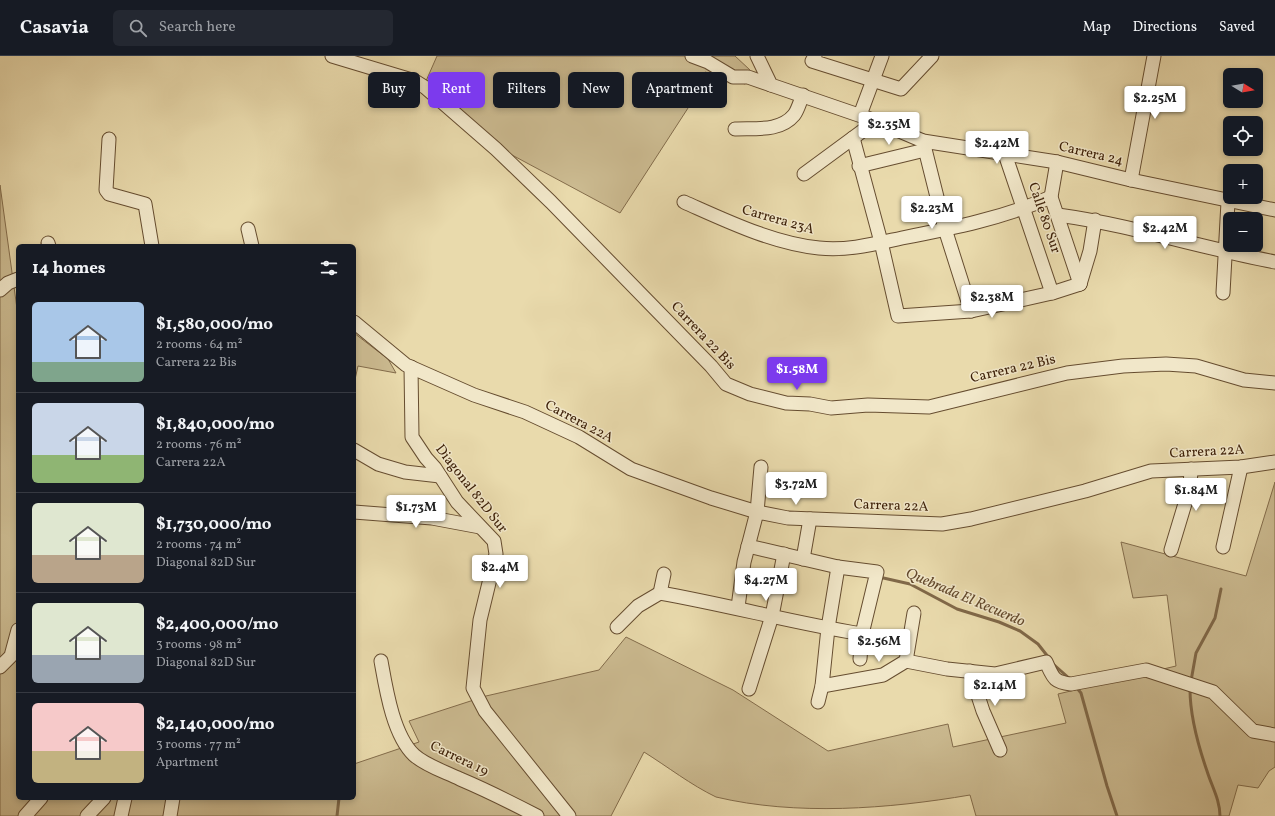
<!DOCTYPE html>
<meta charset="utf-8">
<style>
body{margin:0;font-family:Vollkorn,serif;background:#242831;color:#f1f3f6;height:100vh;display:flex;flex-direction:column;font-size:15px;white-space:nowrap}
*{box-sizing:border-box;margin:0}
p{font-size:13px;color:#9ea1a6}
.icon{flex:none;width:22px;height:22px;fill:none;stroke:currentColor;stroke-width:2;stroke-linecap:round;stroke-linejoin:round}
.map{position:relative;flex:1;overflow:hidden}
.drawer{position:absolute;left:16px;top:188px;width:340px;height:556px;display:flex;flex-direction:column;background:#171b24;border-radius:6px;box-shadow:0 2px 6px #0003}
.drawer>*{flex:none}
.guide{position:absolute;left:368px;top:16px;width:380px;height:36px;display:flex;gap:8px}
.needle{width:26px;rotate:101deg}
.tools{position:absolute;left:1223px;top:12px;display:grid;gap:8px}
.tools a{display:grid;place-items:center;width:40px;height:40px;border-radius:6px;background:#171b24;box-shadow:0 2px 6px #0003;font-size:20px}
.price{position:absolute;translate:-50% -34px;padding:0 9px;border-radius:4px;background:#fff;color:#222;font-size:13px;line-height:26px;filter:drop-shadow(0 1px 2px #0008)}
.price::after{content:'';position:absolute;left:50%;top:24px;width:12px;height:9px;margin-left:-6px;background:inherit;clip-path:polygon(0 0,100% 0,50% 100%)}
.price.selected{background:#7c3aed;color:#fff}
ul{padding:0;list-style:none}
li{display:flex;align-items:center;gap:12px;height:100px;padding:0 16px}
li+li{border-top:1px solid #363941}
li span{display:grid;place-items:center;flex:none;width:112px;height:80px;border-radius:6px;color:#555}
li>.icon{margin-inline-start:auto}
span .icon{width:48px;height:48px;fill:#fffc;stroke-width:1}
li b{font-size:17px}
h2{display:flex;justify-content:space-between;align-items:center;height:48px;padding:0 16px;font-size:17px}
.tag{padding:0 14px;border-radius:6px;background:#171b24;box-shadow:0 2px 6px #0003;font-size:14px;line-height:36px}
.tag.selected{background:#7c3aed;color:#fff}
header{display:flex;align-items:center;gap:24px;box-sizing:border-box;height:56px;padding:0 20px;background:#171b24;border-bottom:1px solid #363941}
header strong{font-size:19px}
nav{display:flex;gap:22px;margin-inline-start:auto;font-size:14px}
.search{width:280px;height:36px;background:#242831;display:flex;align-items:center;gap:10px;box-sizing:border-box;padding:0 14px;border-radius:6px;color:#9ea1a6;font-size:15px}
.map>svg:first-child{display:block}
</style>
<header>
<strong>Casavia</strong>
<div class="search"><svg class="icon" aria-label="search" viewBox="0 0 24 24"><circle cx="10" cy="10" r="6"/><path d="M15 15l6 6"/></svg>Search here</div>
<nav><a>Map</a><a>Directions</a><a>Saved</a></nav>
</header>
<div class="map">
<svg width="1275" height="760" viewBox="0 0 1275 760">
<rect width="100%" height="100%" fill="#e9daac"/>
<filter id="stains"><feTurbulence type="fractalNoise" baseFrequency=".005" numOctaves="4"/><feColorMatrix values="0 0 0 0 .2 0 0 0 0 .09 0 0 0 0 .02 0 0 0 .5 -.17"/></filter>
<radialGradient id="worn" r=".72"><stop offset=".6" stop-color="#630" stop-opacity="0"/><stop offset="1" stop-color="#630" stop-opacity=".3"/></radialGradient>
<g fill="#cbba90" stroke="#836c4b">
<polygon points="437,0 735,0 750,14 745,28 705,16 701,32 620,157 499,92 426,25"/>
<path d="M0 129 18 260V742H354V708L419 686 409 665 486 640 599 614 626 581 733 634 828 695 948 668 953 691 1066 667 1058 638 1176 610 1167 539 1133 542 1121 486 1246 520 1275 426V711L1269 715 1258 732 1238 729 1229 760H976L970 739C888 753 796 760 716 741 691 729 668 711 644 696L611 760H0Z"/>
<polygon points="354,277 388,303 396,317 358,310 354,328"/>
</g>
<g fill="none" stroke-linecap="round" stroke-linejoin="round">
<g stroke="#806848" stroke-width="3">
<polyline points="879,521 910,528 957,553 999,566 1020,575 1038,588 1049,602"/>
<polyline points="1052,607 1070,623"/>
<polyline points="1191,625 1196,597 1215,562 1221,533"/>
<polyline points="1076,631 1081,637 1107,730 1117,760"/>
<path d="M1190 633C1190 661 1198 689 1207 715 1212 731 1220 744 1220 760"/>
<polyline points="337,760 339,742"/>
</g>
<defs>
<g id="minor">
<polyline points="332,0 415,25 426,32 496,93 551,146 711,310 726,328 750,338 786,347 810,348 831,352 868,349 929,351 1067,317 1123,310 1166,308 1196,310 1244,324 1275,327"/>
<polyline points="692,0 708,6 733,21 748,21 771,29"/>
<polyline points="757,0 771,29 876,65 923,85 1057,106 1131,124 1275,154"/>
<polyline points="815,0 812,5 901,33 932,0"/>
<polyline points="860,59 882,0"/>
<path d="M735 73C755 72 780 76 794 59 798 54 800 45 803 39"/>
<polyline points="853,82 881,186 898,260 971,255 1052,237 1080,228"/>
<polyline points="109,83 106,134 109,138 145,148 152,190"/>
<polyline points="923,85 945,173 971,255"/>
<polyline points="1005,98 1052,237"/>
<polyline points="1057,106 1051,141 1080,228"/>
<polyline points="859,110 925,94"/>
<polyline points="804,118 876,65"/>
<polyline points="1131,124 1154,0"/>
<path d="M684 146C727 165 772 187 819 192 848 195 874 188 902 182 953 172 1004 162 1051 141"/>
<path d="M1058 159C1131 169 1202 192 1275 206"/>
<polyline points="248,173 252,190"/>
<polyline points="48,187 49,190"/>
<polyline points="1080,228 1090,195 1095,164"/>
<polyline points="0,234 8,227 18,223"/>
<polyline points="1223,237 1228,146"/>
<polyline points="354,266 406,309 474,339 525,356 579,381 631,413 711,442 757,456 788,462 942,468 971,463 1085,435 1151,415 1241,411 1275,406"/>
<polyline points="411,311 412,381 426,402 435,412 457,446 494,485 496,498 480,564 473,632 485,655 569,760"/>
<polyline points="354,394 378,408 405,416 440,420"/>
<polyline points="354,456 432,462 480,471"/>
<polyline points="748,490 838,511 877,516 862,578 860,603"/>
<polyline points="1223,491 1241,411"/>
<polyline points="1171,494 1190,431 1191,413"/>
<polyline points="803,503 810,463"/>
<path d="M664 518 660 537C728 549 794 567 862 578"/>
<polyline points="738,551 744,506 757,456 761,411"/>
<polyline points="617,571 638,550 660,537"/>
<path d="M381 605C386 633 393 679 414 699 426 710 446 716 460 723 486 734 512 747 537 760"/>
<path d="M906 605 947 613 995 618 1046 606C1053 621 1053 626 1071 628L1146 614 1213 636 1253 675 1275 679"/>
<polyline points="0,611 11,600 18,574"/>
<polyline points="970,615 983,655 1000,694"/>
<polyline points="822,630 883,619 906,605 914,557"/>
<polyline points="749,633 772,560 784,498"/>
<polyline points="818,646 822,630 828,572 838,511"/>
<polyline points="25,760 41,742"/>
<polyline points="87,760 104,742"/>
<polyline points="121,760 125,742"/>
<polyline points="170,760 173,742"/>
</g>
</defs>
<use href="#minor" stroke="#664d30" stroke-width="15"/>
<use href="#minor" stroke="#f1e7c9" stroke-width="13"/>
</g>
<g text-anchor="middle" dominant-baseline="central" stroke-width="3" stroke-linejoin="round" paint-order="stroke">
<g font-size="14" fill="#3b1e06" stroke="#f1e7c9">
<text transform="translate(1091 98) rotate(13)">Carrera 24</text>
<text transform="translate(1044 162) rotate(71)">Calle 80 Sur</text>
<text transform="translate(778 164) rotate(16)">Carrera 23A</text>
<text transform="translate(703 280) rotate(47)">Carrera 22 Bis</text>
<text transform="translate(1013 313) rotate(-13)">Carrera 22 Bis</text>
<text transform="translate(579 366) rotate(28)">Carrera 22A</text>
<text transform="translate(1207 396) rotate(-3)">Carrera 22A</text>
<text transform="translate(471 433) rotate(52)">Diagonal 82D Sur</text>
<text transform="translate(891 450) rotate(2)">Carrera 22A</text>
<text transform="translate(459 703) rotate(26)">Carrera 19</text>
</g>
<g font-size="15" font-style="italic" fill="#63492c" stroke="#f1e7c9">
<text transform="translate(965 542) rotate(23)">Quebrada El Recuerdo</text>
</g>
</g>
<rect width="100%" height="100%" filter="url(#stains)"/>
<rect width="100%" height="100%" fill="url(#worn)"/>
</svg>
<div class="tools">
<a><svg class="needle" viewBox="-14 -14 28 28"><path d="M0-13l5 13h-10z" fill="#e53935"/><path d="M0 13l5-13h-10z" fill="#9ea1a6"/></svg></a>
<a><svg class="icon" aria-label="locate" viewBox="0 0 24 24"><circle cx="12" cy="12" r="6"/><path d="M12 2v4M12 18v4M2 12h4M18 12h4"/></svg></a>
<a>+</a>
<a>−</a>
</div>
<b class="price" style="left:1155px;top:64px">$2.25M</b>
<b class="price" style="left:889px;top:90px">$2.35M</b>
<b class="price" style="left:997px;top:109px">$2.42M</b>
<b class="price" style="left:932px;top:174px">$2.23M</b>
<b class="price" style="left:1165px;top:194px">$2.42M</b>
<b class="price" style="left:992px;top:263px">$2.38M</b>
<b class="price selected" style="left:797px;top:335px">$1.58M</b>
<b class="price" style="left:796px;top:450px">$3.72M</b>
<b class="price" style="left:1196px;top:456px">$1.84M</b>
<b class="price" style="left:416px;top:473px">$1.73M</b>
<b class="price" style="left:500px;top:533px">$2.4M</b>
<b class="price" style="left:766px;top:546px">$4.27M</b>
<b class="price" style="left:879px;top:607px">$2.56M</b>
<b class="price" style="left:995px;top:651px">$2.14M</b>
<div class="guide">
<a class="tag">Buy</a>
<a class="tag selected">Rent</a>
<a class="tag">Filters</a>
<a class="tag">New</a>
<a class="tag">Apartment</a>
</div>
<section class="drawer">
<h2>14 homes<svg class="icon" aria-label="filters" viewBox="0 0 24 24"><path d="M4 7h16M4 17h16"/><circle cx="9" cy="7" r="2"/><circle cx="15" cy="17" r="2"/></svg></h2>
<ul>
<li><span style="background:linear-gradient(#a9c7e8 75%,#7fa58c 0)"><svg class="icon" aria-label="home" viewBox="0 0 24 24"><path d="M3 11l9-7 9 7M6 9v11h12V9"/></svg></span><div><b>$1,580,000/mo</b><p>2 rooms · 64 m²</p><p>Carrera 22 Bis</p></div></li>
<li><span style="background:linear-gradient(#c9d6e8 65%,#8fb573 0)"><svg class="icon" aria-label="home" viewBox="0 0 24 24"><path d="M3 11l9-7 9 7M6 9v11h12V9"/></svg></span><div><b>$1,840,000/mo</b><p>2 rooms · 76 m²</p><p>Carrera 22A</p></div></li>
<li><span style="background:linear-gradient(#dfe7d0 65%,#b9a48a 0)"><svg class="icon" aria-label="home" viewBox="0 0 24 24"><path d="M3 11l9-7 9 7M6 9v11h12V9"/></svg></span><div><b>$1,730,000/mo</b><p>2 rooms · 74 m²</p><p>Diagonal 82D Sur</p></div></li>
<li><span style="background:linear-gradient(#dfe7d0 65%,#9aa5b1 0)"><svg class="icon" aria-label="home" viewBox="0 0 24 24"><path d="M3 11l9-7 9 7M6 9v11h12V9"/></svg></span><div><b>$2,400,000/mo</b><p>3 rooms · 98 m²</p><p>Diagonal 82D Sur</p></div></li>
<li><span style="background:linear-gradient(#f6c9c9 60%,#c2b280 0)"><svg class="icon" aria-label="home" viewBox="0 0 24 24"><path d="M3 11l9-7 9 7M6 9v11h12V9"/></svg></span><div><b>$2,140,000/mo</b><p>3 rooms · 77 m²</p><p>Apartment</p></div></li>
</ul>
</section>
</div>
